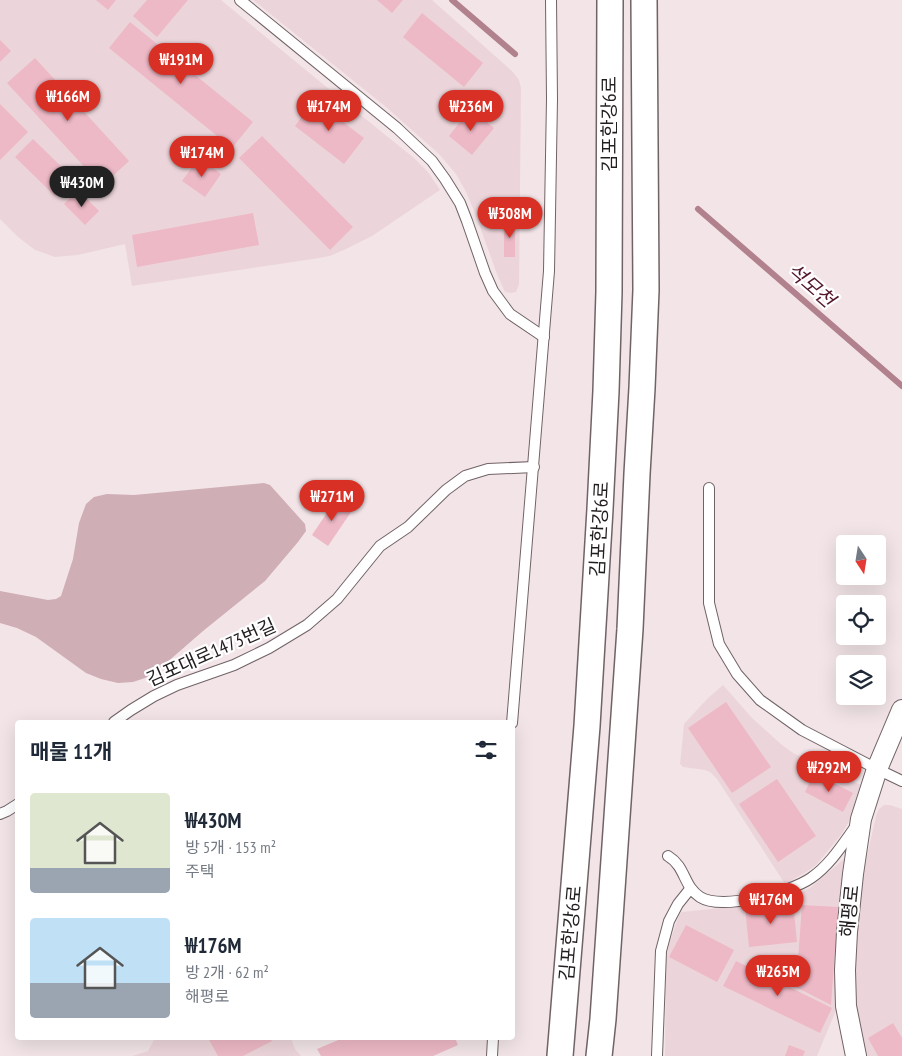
<!DOCTYPE html>
<html lang="ko">
<meta charset="utf-8">
<style>
body{margin:0;font-family:"PT Sans Narrow","Noto Sans KR",sans-serif;background:#f6f6f7;color:#1f2937;height:100vh;display:flex;flex-direction:column;font-size:19px;white-space:nowrap}
*{box-sizing:border-box;margin:0}
p{font-size:16px;color:#747a83}
.icon{flex:none;width:28px;height:28px;fill:none;stroke:currentColor;stroke-width:2;stroke-linecap:round;stroke-linejoin:round}
.map{position:relative;flex:1;overflow:hidden}
.sheet{position:absolute;left:15px;top:720px;width:500px;height:320px;display:flex;flex-direction:column;background:#fff;border-radius:5px;box-shadow:0 5px 20px #0002}
.sheet>*{flex:none}
.needle{width:32px;rotate:168deg}
.controls{position:absolute;left:836px;top:535px;display:grid;gap:10px}
.controls a{display:grid;place-items:center;width:50px;height:50px;border-radius:5px;background:#fff;box-shadow:0 5px 20px #0002;font-size:25px}
.price{position:absolute;translate:-50% -42px;padding:0 11px;border-radius:18px;background:#d93025;color:#fff;font-size:16px;line-height:32px;filter:drop-shadow(0 1px 2px #0008)}
.price::after{content:'';position:absolute;left:50%;top:30px;width:15px;height:11px;margin-left:-8px;background:inherit;clip-path:polygon(0 0,100% 0,50% 100%)}
.price.on{background:#222;color:#fff}
ul{padding:0;list-style:none}
li{display:flex;align-items:center;gap:15px;height:125px;padding:0 15px}
li span{display:grid;place-items:center;flex:none;width:140px;height:100px;border-radius:5px;color:#555}
li>.icon{margin-inline-start:auto}
span .icon{width:60px;height:60px;fill:#fffc;stroke-width:1}
li b{font-size:21px}
h2{display:flex;justify-content:space-between;align-items:center;height:60px;padding:0 15px;font-size:21px}
.map>svg:first-child{display:block}
</style>
<div class="map">
<svg width="902" height="1056" viewBox="0 0 902 1056">
<rect width="100%" height="100%" fill="#f2e4e7"/>
<g fill="#ecd5da">
<polygon points="0,0 221,0 352,108 414,158 428,172 440,190 372,236 346,249 330,256 313,259 132,286 125,244 78,255 55,257 35,250 18,237 0,219"/>
<polygon points="253,0 432,0 513,72 519,80 521,88 519,284 516,292 511,293 505,292 498,277 475,213 466,192 456,174 439,154 386,107"/>
<polygon points="723,685 752,718 782,745 793,753 863,786 852,816 841,835 816,865 806,872 785,884 717,779 710,772 705,770 683,767 680,764 684,724 707,699"/>
<polygon points="884,805 890,805 902,809 902,1056 863,1056 851,992 859,892 876,816 879,809"/>
<polygon points="847,858 837,1008 817,1056 665,1056 666,960 669,944 679,915 682,912 758,904 789,898 810,888 844,859"/>
<polygon points="155,1038 291,1038 295,1049 301,1056 132,1056 148,1051"/>
</g>
<polygon fill="#cfaeb6" points="264,483 270,485 305,524 306,531 298,542 265,581 203,631 157,671 145,678 133,682 118,683 101,679 86,673 36,637 17,628 0,623 0,591 48,600 56,599 61,596 73,559 79,523 86,504 94,497 107,494 134,495"/>
<g fill="none" stroke-linecap="round" stroke-linejoin="round">
<g stroke="#b2818e" stroke-width="6">
<polyline points="452,0 515,54"/>
<polyline points="698,209 902,386"/>
</g>
</g>
<g fill="#edb9c6">
<polygon points="96,0 116,0 108,10"/>
<polygon points="147,0 188,0 157,37 133,16"/>
<polygon points="377,0 403,0 392,13"/>
<polygon points="422,13 483,63 464,87 403,37"/>
<polygon points="130,22 253,122 232,148 109,48"/>
<polygon points="0,40 11,51 0,62"/>
<polygon points="35,58 129,161 102,186 7,83"/>
<polygon points="314,100 364,138 344,164 295,126"/>
<polygon points="0,104 28,132 0,160"/>
<polygon points="470,109 494,128 472,155 449,136"/>
<polygon points="262,136 353,227 330,250 239,158"/>
<polygon points="33,139 73,178 55,196 15,157"/>
<polygon points="199,158 221,174 205,197 182,181"/>
<polygon points="78,190 99,211 85,225 64,204"/>
<polygon points="253,213 259,245 137,267 132,235"/>
<rect x="504" y="221" width="11" height="36"/>
<polygon points="337,498 353,509 328,546 312,535"/>
<polygon points="726,702 771,767 732,793 688,728"/>
<polygon points="814,773 853,793 843,812 805,792"/>
<polygon points="777,779 816,836 778,862 739,804"/>
<polygon points="793,902 797,942 749,947 745,907"/>
<polygon points="802,905 838,907 831,1005 796,987"/>
<polygon points="686,925 734,950 717,982 669,957"/>
<polygon points="736,961 832,1008 820,1033 723,986"/>
<polygon points="893,1023 902,1038 902,1056 878,1056 868,1038"/>
<polygon points="208,1038 270,1038 272,1041 243,1056 218,1056"/>
<polygon points="343,1038 455,1038 458,1045 433,1056 321,1056 317,1049"/>
<polygon points="789,1045 805,1051 803,1056 785,1056"/>
</g>
<g fill="none" stroke-linecap="round" stroke-linejoin="round">
<defs>
<g id="service">
<polyline points="240,0 397,128 432,161 445,179 460,203 467,221 485,273 493,291 510,314 544,337"/>
<polyline points="709,488 709,603 719,644 737,674 760,700 802,730 877,769 902,781"/>
<polyline points="114,722 131,710 154,696 177,685 234,665 269,648 307,625 337,599 380,546 408,527 446,490 465,476 488,469 534,467"/>
<polyline points="512,723 549,271 552,99 551,0"/>
<polyline points="0,814 7,811 18,804"/>
<path d="M668 856C686 867 683 886 700 897 722 911 791 892 811 878 830 865 843 844 856 826"/>
<polyline points="492,1056 493,1038"/>
<polyline points="657,1056 661,951 669,921 678,904 690,889"/>
</g>
<polyline id="minor" points="856,1056 846,1006 845,970 847,932 853,874 861,819 877,769 902,710"/>
<g id="tertiary">
<polyline points="560,1056 587,726 600,509 606,391 609,292 610,0"/>
<polyline points="599,1056 603,1019 630,629 637,474 642,388 646,290 644,0"/>
</g>
</defs>
<use href="#service" stroke="#706366" stroke-width="12"/>
<use href="#minor" stroke="#706366" stroke-width="22"/>
<use href="#tertiary" stroke="#706366" stroke-width="28"/>
<use href="#service" stroke="#fff" stroke-width="10"/>
<use href="#minor" stroke="#fff" stroke-width="20"/>
<use href="#tertiary" stroke="#fff" stroke-width="25"/>
</g>
<g text-anchor="middle" dominant-baseline="central" stroke-width="4.5" stroke-linejoin="round" paint-order="stroke">
<g font-size="19" fill="#221d1e" stroke="#fff">
<text transform="translate(609 124) rotate(-90)">김포한강6로</text>
<text transform="translate(599 529) rotate(-87)">김포한강6로</text>
<text transform="translate(211 652) rotate(-24)">김포대로1473번길</text>
<text transform="translate(849 911) rotate(-84)">해평로</text>
<text transform="translate(570 933) rotate(-85)">김포한강6로</text>
</g>
<g font-size="20" font-style="italic" fill="#53162c" stroke="#fff">
<text transform="translate(811 285) rotate(41)">석모천</text>
</g>
</g>
</svg>
<div class="controls">
<a><svg class="needle" viewBox="-14 -14 28 28"><path d="M0-13l5 13h-10z" fill="#e53935"/><path d="M0 13l5-13h-10z" fill="#747a83"/></svg></a>
<a><svg class="icon" aria-label="locate" viewBox="0 0 24 24"><circle cx="12" cy="12" r="6"/><path d="M12 2v4M12 18v4M2 12h4M18 12h4"/></svg></a>
<a><svg class="icon" aria-label="layers" viewBox="0 0 24 24"><path d="M12 4l9 5-9 5-9-5zM3 14l9 5 9-5"/></svg></a>
</div>
<b class="price" style="left:181px;top:85px">₩191M</b>
<b class="price" style="left:68px;top:122px">₩166M</b>
<b class="price" style="left:329px;top:132px">₩174M</b>
<b class="price" style="left:471px;top:132px">₩236M</b>
<b class="price" style="left:202px;top:178px">₩174M</b>
<b class="price on" style="left:82px;top:208px">₩430M</b>
<b class="price" style="left:510px;top:239px">₩308M</b>
<b class="price" style="left:332px;top:522px">₩271M</b>
<b class="price" style="left:829px;top:793px">₩292M</b>
<b class="price" style="left:771px;top:925px">₩176M</b>
<b class="price" style="left:778px;top:997px">₩265M</b>
<section class="sheet">
<h2>매물 11개<svg class="icon" aria-label="filters" viewBox="0 0 24 24"><path d="M4 7h16M4 17h16"/><circle cx="9" cy="7" r="2"/><circle cx="15" cy="17" r="2"/></svg></h2>
<ul>
<li><span style="background:linear-gradient(#dfe7d0 75%,#9aa5b1 0)"><svg class="icon" aria-label="home" viewBox="0 0 24 24"><path d="M3 11l9-7 9 7M6 9v11h12V9"/></svg></span><div><b>₩430M</b><p>방 5개 · 153 m²</p><p>주택</p></div></li>
<li><span style="background:linear-gradient(#bfe0f5 65%,#9aa5b1 0)"><svg class="icon" aria-label="home" viewBox="0 0 24 24"><path d="M3 11l9-7 9 7M6 9v11h12V9"/></svg></span><div><b>₩176M</b><p>방 2개 · 62 m²</p><p>해평로</p></div></li>
</ul>
</section>
</div>
